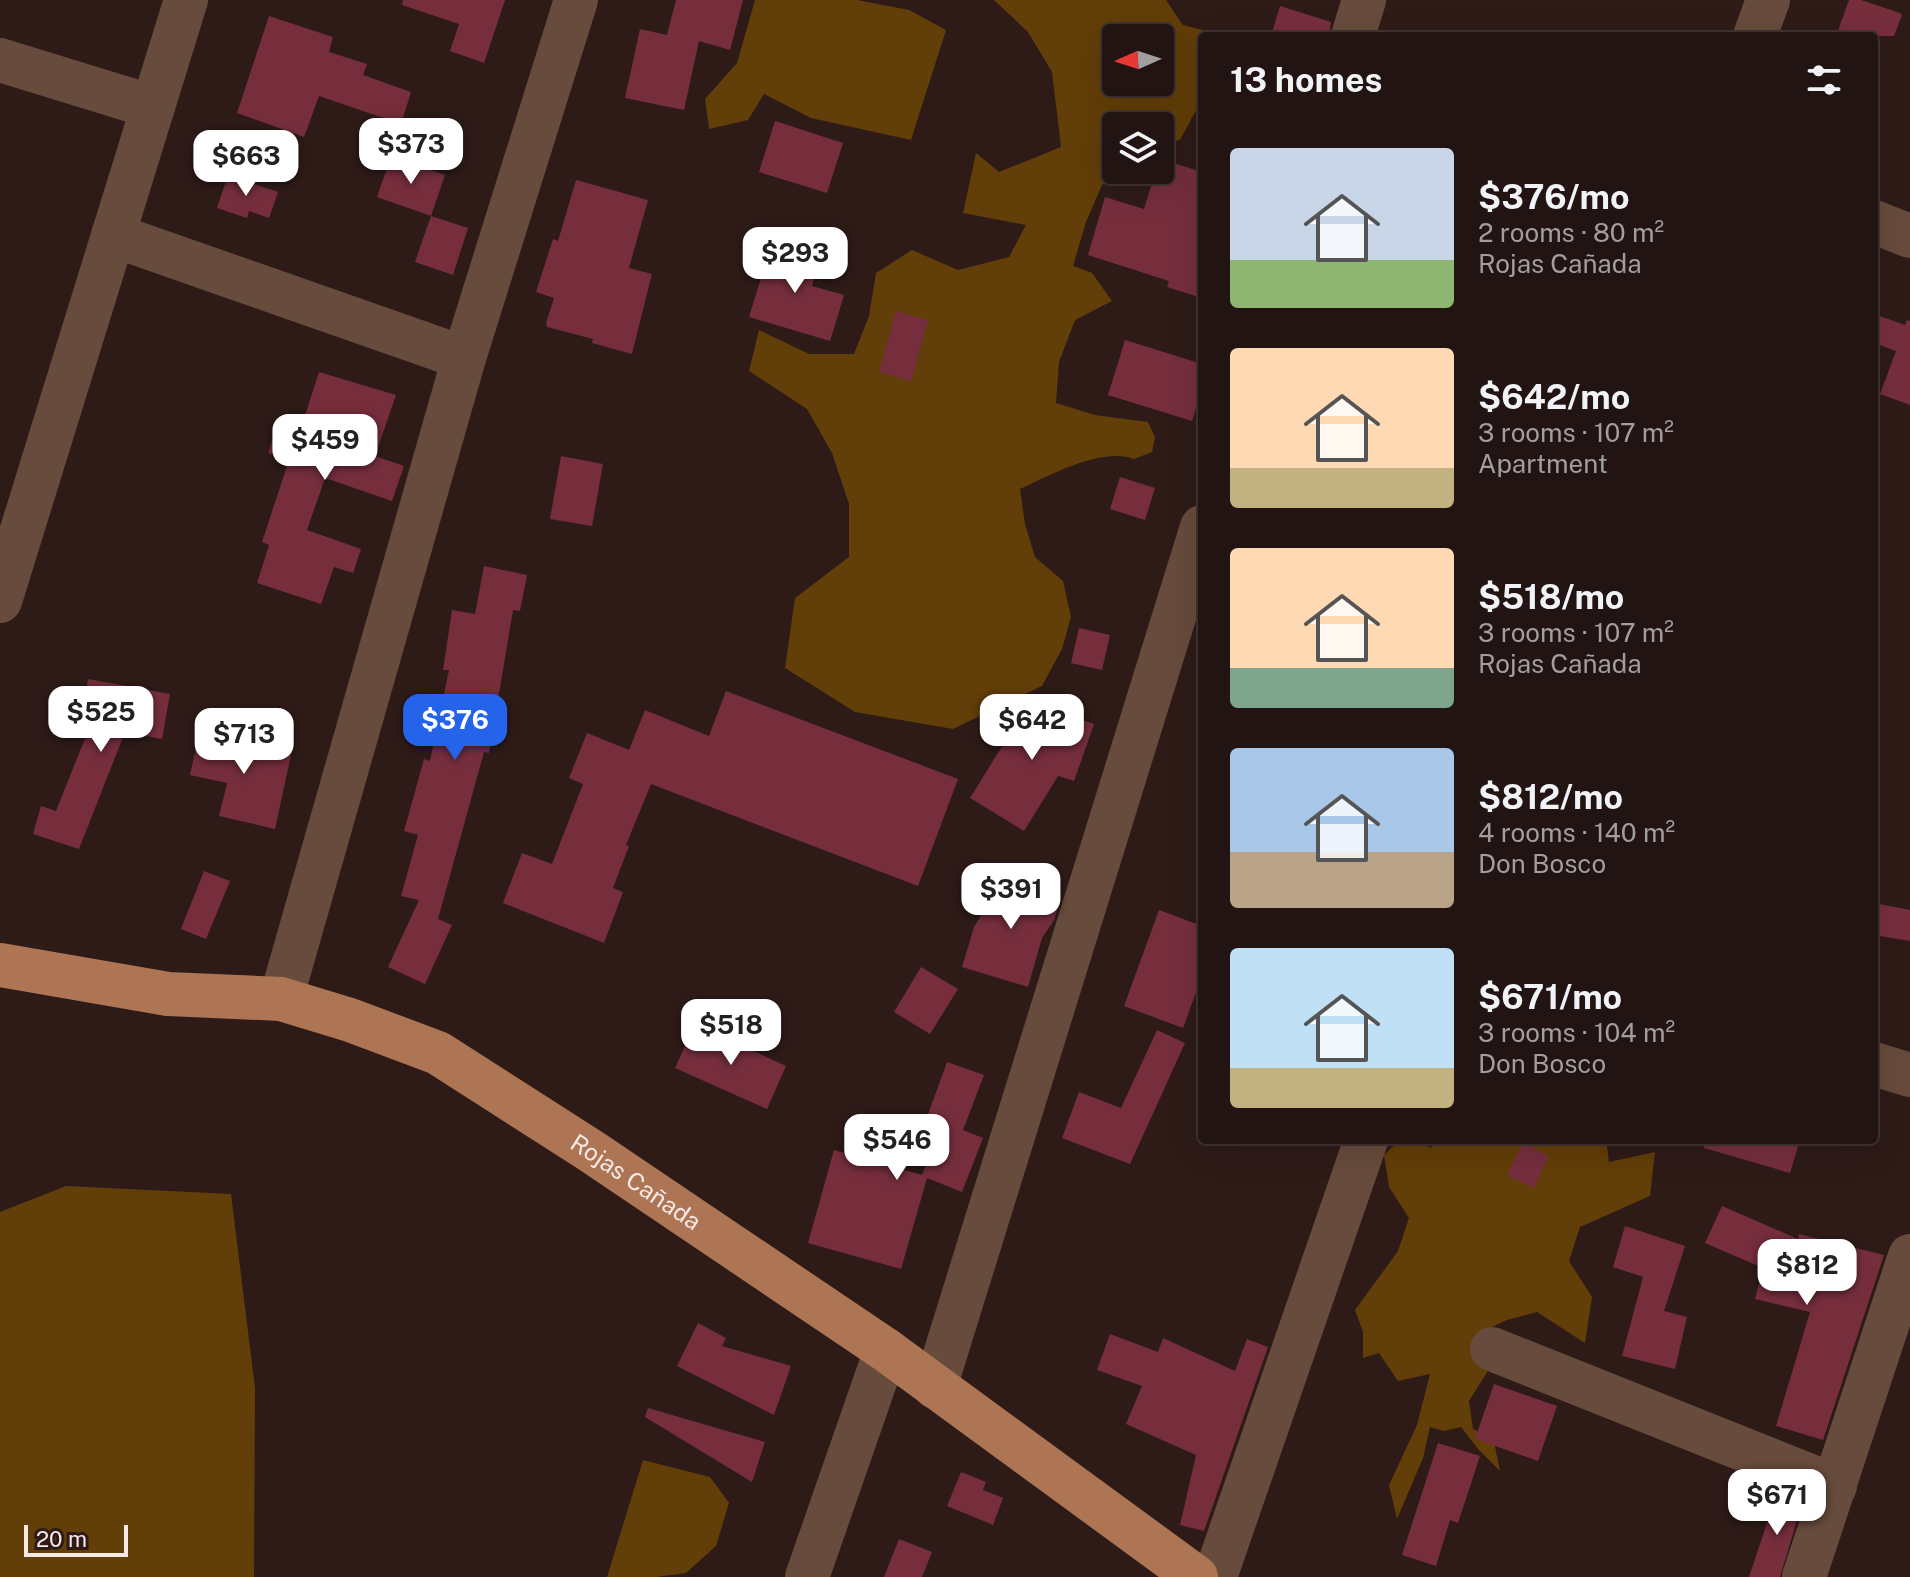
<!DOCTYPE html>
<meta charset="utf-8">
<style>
body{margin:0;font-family:"Public Sans",sans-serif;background:#2a1d1b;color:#f1f3f6;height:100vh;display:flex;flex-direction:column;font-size:30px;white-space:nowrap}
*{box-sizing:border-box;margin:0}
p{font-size:26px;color:#a29e9f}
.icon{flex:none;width:44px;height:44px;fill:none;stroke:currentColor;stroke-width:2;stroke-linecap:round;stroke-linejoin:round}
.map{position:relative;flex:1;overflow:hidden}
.side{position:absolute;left:1198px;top:32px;width:680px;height:1112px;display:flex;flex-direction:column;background:#221412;border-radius:8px;box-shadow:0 8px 32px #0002,0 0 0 2px #3f3332}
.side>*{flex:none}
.needle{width:52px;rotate:267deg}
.tools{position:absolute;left:1102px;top:24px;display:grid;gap:16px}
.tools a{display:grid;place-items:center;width:72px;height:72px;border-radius:8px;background:#221412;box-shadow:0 8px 32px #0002,0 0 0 2px #3f3332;font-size:40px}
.scale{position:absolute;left:24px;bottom:20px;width:104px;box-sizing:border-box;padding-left:8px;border:4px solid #f6e8e6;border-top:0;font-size:22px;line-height:28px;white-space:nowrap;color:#f6e8e6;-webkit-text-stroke:6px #2e1b18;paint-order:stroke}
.price{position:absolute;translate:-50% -68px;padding:0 18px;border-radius:16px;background:#fff;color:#222;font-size:26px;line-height:52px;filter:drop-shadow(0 2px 4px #0008)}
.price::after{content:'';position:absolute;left:50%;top:48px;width:24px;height:18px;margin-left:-12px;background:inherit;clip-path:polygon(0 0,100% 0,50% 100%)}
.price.current{background:#2563eb;color:#fff}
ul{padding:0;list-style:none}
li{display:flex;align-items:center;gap:24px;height:200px;padding:0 32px}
li span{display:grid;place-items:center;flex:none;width:224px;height:160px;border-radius:8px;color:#555}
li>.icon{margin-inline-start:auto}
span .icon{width:96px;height:96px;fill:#fffc;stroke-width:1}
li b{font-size:34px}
h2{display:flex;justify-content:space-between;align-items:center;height:96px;padding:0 32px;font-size:34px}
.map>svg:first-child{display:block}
</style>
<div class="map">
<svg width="1910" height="1577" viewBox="0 0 1910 1577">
<rect width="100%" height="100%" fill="#2e1b18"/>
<g fill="#623e08" fill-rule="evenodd">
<polygon points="755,0 857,0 909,10 946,30 911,140 811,118 764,94 748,120 709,129 705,99 737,63"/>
<path d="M994 0H1166L1183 25 1222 35 1202 36V99L1180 140 1160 145V126H1116V170H1120L1102 185 1086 222 1073 266 1092 273 1112 301 1075 320 1059 362 1056 403 1095 415 1148 422 1155 437 1152 452 1134 459C1101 447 1051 475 1020 489L1025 524 1035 557 1063 581 1071 617 1062 649 1042 686 953 729 855 712 785 668 795 598 849 557V504L832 453 807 409 749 371 759 330 809 354H854L869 316 876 273 912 250 958 270 1009 257 1026 225 963 213 976 153 999 172 1061 147 1052 72 1028 32ZM1116 38H1160V82H1116Z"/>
<polygon points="1400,1140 1410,1140 1432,1148 1430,1140 1606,1140 1609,1162 1655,1152 1650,1196 1580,1227 1569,1261 1592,1297 1585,1343 1537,1312 1507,1320 1483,1331 1496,1358 1469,1401 1473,1429 1493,1437 1500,1471 1479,1450 1461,1427 1443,1431 1430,1427 1423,1458 1397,1519 1389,1485 1417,1425 1430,1374 1398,1381 1379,1353 1363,1358 1363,1332 1355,1310 1398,1251 1409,1218 1389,1187 1384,1155"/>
<polygon points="66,1186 231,1194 255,1388 254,1577 0,1577 0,1212"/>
<polygon points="643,1460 710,1477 729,1503 716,1546 686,1573 656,1577 607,1577"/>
</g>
<g fill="#762e3d">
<polygon points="403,0 505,0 484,63 450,51 459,24 402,5"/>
<polygon points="676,0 743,0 730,50 699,41 684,110 625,98 640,29 667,35"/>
<polygon points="1849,0 1861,0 1900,13 1902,15 1894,36 1836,36"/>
<polygon points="1280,6 1331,22 1329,36 1271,36"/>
<polygon points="269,16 333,37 329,52 367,64 363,75 411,92 401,124 319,96 304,137 237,113"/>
<polygon points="775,121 843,143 827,193 759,172"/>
<polygon points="391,156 445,175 431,216 377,197"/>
<polygon points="1160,159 1202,172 1202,298 1167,287 1169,281 1088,255 1105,197 1144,209 1156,170 1160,170"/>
<polygon points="228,175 278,192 269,218 249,211 247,218 217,208"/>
<polygon points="576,180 648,200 629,268 652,274 632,354 592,343 593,339 547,327 546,323 554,298 536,292 553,239 558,241"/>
<polygon points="431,216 468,228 453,275 415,262"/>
<polygon points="772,242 820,257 812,286 844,295 830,341 749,317"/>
<polygon points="896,311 928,320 911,381 879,372"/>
<polygon points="1874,314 1905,325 1907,320 1910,321 1910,405 1880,394 1896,351 1874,343"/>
<polygon points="1125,340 1202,364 1202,389 1192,421 1108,395"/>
<polygon points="319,372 396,395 375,456 404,466 392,501 325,478 307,530 361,549 353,573 334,567 321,604 257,583 269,545 262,542 289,460 268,453 279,420 301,428"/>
<polygon points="561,456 603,464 592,526 550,519"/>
<polygon points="1120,477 1155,488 1145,520 1110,509"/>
<polygon points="484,566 527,575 520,611 513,610 489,753 484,752 438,919 452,925 425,984 388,967 419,900 401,896 418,835 404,831 424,759 430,761 449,670 443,670 452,610 475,614"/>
<polygon points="1079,628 1110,635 1102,670 1071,663"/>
<polygon points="88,679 170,694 162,739 125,732 79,849 33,834 41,806 56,811 90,726 80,724"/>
<polygon points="726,691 958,779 918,886 651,784 626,845 629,846 613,888 623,892 604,943 503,903 522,853 552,864 583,784 569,778 587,733 629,750 645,710 709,736"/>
<polygon points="1022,699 1094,724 1074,781 1058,776 1024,831 970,798 1011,732"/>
<polygon points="200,730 292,750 275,829 219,816 227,783 190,775"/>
<polygon points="1010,869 1060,901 1054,920 1042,938 1028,987 962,967 974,927"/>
<polygon points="204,871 230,881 206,939 181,929"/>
<polygon points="1874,903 1910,910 1910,941 1874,935"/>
<polygon points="1159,910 1202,926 1202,976 1183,1028 1124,1006"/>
<polygon points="921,967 958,989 930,1034 894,1012"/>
<polygon points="695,1024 786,1066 767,1109 675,1068"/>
<polygon points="1157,1030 1185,1043 1130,1164 1062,1138 1079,1092 1121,1108"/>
<polygon points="947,1062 984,1075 963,1130 983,1138 962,1192 927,1178 901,1269 808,1243 834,1150 922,1175 943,1123 927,1117"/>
<polygon points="1705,1140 1800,1140 1790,1173 1704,1148"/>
<polygon points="1523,1143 1549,1156 1534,1188 1507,1175"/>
<polygon points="1722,1206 1798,1239 1799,1234 1884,1255 1823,1440 1776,1426 1810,1312 1755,1299 1763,1268 1705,1243"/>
<polygon points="1625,1226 1685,1246 1664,1311 1687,1317 1675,1369 1622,1356 1643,1277 1613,1267"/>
<polygon points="698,1323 726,1338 722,1346 791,1366 774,1415 677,1366"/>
<polygon points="1110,1334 1158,1352 1163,1338 1235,1371 1247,1339 1268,1347 1204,1531 1180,1525 1196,1455 1126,1424 1142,1386 1097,1370"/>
<polygon points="1494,1384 1557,1406 1538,1461 1475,1439"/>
<polygon points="648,1408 765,1442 752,1482 645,1417"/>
<polygon points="1438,1443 1480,1456 1458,1523 1450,1520 1436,1566 1402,1555"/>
<polygon points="961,1472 986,1482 983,1490 1003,1498 993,1525 947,1506"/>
<polygon points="1778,1490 1803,1500 1780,1577 1749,1577"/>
<polygon points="899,1539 932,1552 922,1577 884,1577"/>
</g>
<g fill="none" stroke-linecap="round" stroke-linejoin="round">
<g stroke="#674b3c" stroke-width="44">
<polyline points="1353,36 1364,0"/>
<polyline points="1755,36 1768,0"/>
<polyline points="0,60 153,107"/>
<polyline points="1874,222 1910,236"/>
<polyline points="113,235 464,358"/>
<polyline points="0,601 186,0"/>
<polyline points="281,999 464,358 576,0"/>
<polyline points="1874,1064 1910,1075"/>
<polyline points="1492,1349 1835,1486"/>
<polyline points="935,1387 1202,527"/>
<polyline points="807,1577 886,1350"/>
<polyline points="1215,1577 1366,1140"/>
<polyline points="1804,1577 1910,1256"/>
</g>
<path stroke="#ad7553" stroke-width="44" id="s1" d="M0 965 168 994 281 999 350 1020 438 1053 591 1151 886 1350 1196 1577"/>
</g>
<g text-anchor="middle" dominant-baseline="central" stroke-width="6" stroke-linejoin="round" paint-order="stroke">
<g font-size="24" fill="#f6e8e6" stroke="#2e1b18">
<text stroke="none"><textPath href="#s1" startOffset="686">Rojas Cañada</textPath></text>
</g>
</g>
</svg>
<div class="tools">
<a><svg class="needle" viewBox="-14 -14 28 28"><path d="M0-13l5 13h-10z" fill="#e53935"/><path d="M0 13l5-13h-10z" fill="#a29e9f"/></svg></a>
<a><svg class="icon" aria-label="layers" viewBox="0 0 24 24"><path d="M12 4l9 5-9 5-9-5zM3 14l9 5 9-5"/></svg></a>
</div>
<div class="scale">20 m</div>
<b class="price" style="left:411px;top:186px">$373</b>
<b class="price" style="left:246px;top:198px">$663</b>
<b class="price" style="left:795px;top:295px">$293</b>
<b class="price" style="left:325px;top:482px">$459</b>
<b class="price" style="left:101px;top:754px">$525</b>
<b class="price current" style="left:455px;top:762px">$376</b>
<b class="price" style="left:1032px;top:762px">$642</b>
<b class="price" style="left:244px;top:776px">$713</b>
<b class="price" style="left:1011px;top:931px">$391</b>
<b class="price" style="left:731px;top:1067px">$518</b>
<b class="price" style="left:897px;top:1182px">$546</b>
<b class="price" style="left:1807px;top:1307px">$812</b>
<b class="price" style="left:1777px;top:1537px">$671</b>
<section class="side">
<h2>13 homes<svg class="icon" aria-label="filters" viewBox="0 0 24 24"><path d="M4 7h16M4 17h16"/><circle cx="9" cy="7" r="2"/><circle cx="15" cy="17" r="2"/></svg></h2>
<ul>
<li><span style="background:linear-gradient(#c9d6e8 70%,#8fb573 0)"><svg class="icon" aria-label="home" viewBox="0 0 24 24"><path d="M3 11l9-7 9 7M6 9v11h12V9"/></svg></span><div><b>$376/mo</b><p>2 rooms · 80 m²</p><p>Rojas Cañada</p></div></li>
<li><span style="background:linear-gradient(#ffd9b3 75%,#c2b280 0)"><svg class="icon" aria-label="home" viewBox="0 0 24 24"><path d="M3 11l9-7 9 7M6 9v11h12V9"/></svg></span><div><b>$642/mo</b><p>3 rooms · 107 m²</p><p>Apartment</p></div></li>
<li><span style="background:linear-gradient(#ffd9b3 75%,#7fa58c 0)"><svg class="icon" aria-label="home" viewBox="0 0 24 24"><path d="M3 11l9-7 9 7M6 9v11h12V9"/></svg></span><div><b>$518/mo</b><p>3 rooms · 107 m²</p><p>Rojas Cañada</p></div></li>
<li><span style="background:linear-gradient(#a9c7e8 65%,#b9a48a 0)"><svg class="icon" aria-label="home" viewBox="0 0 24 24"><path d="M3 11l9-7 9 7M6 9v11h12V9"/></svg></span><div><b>$812/mo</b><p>4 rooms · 140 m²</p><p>Don Bosco</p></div></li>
<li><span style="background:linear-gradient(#bfe0f5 75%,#c2b280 0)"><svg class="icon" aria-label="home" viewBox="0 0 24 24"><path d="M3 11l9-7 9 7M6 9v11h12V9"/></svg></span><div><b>$671/mo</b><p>3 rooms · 104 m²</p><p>Don Bosco</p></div></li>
</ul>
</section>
</div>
